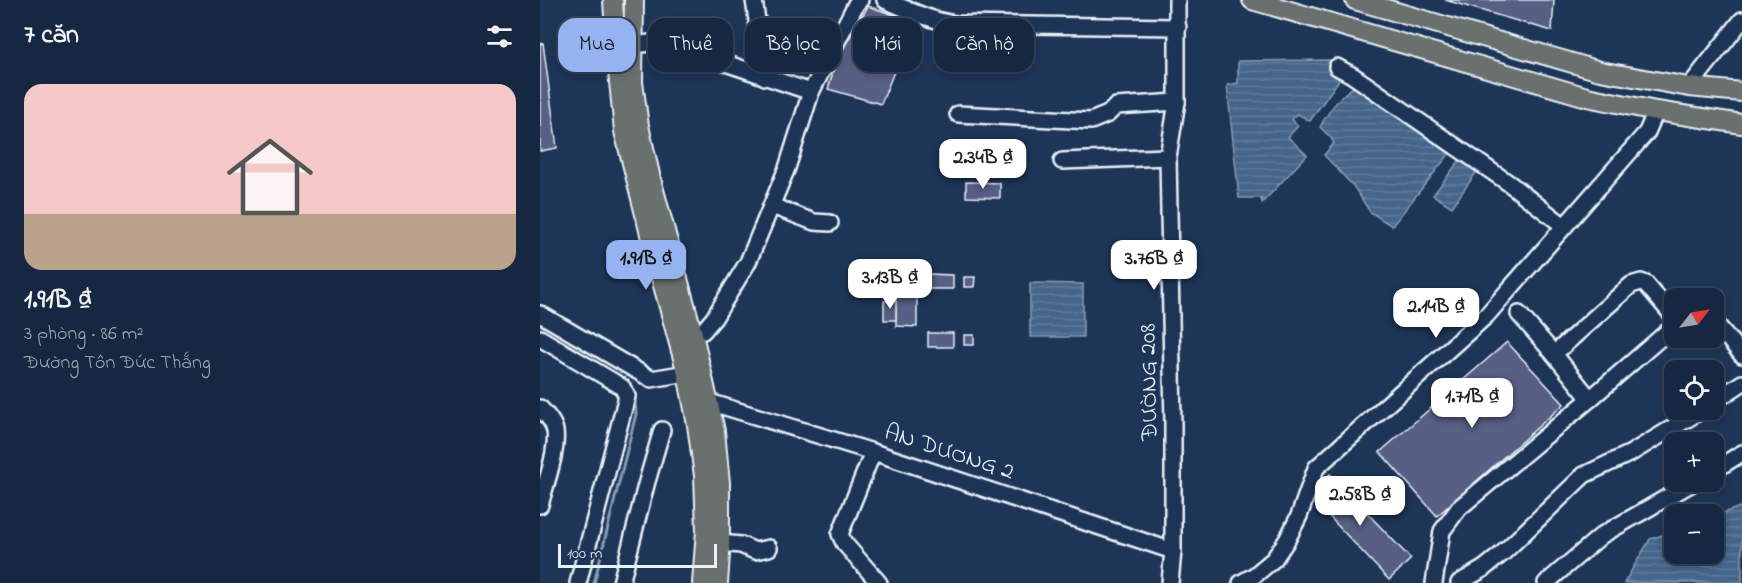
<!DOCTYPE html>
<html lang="vi">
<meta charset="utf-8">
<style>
body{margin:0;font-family:"Indie Flower",sans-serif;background:#23344c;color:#f1f3f6;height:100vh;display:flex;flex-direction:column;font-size:22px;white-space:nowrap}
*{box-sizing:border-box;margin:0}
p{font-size:20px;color:#9ea6b1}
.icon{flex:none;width:33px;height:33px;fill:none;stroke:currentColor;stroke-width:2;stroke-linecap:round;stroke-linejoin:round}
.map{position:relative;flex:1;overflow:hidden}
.sheet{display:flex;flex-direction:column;background:#162841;width:540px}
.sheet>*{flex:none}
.guide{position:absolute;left:18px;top:18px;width:570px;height:54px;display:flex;gap:12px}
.needle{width:39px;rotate:59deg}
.tools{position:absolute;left:1124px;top:288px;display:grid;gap:12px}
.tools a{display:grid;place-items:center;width:60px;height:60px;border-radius:12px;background:#162841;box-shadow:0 3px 9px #0003,0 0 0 2px #35445a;font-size:30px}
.scale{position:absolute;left:18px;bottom:15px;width:159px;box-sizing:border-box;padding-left:6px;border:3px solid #e8f1f8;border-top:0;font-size:16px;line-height:21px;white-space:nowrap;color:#e8f1f8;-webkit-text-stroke:4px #1d3557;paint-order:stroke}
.price{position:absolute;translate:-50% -51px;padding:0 14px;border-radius:12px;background:#fff;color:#222;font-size:20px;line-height:39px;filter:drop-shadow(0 2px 3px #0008)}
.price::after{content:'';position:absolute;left:50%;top:36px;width:18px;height:14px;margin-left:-9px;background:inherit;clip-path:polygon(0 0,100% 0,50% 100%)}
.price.active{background:#95b2f1;color:#111}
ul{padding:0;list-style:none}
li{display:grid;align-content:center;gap:12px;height:318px;padding:0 24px}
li+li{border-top:2px solid #35445a}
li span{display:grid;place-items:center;height:186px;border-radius:18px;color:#555}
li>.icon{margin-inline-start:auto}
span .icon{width:108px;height:108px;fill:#fffc;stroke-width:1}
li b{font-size:26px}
h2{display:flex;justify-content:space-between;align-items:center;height:72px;padding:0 24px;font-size:26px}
.tag{padding:0 21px;border-radius:18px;background:#162841;box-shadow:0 3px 9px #0003,0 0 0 2px #35445a;font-size:21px;line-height:54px}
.tag.active{background:#95b2f1;color:#111}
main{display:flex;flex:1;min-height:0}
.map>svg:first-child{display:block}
</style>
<main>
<section class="sheet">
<h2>7 căn<svg class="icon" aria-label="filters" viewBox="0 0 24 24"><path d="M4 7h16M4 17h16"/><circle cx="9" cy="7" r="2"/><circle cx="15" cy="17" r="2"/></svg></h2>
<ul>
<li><span style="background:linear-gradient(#f6c9c9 70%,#b9a48a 0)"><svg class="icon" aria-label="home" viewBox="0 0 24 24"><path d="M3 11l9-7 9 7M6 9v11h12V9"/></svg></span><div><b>1.91B ₫</b><p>3 phòng · 86 m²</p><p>Đường Tôn Đức Thắng</p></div></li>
</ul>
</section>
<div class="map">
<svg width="1202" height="583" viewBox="0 0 1202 583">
<defs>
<pattern id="water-rules" width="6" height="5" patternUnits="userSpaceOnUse" patternTransform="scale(1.5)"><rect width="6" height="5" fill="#44658a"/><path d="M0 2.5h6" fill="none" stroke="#5f7c9b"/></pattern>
</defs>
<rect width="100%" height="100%" fill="#1d3557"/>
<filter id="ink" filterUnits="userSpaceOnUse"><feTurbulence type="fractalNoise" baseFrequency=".0167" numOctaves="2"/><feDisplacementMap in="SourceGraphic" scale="12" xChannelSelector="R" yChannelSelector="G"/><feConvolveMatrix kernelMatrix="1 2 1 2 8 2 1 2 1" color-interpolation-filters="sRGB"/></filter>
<g filter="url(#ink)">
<g fill="url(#water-rules)" stroke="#869db6" stroke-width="1.5">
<polygon points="791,60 799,80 770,121 758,114 752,119 758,126 748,137 767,155 722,203 721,198 699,198 687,85 698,83 698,61"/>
<path d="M820 84 910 153 852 226 830 212 814 187 784 155 794 143 791 138 780 127C788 112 803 90 820 84Z"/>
<polygon points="922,157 938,170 912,207 893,195"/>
<polygon points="490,283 543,284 543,337 490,337"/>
<polygon points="1202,506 1202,583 1084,583 1110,539 1134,531 1134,554 1173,554 1173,517"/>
</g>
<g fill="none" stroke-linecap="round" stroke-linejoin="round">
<polyline stroke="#869db6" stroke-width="3" points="54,583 96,414 95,398 92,394"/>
</g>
<g fill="#585e84" stroke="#e8f1f8" stroke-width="1.5">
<polygon points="905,0 1014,0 1012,31"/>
<polygon points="328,6 374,22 341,104 288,89 297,59"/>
<polygon points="3,43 17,148 0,151 0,44"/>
<polygon points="426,182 460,183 460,198 426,197"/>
<polygon points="388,274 413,275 413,289 387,289"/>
<polygon points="424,277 435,277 434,287 424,287"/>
<polygon points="356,294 377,294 377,327 356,326"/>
<rect x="344" y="301" width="12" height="19"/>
<rect x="388" y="333" width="25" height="14"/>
<rect x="424" y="335" width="10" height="10"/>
<polygon points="967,342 1024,404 897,516 840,452"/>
<polygon points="790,474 871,559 849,580 768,494"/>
</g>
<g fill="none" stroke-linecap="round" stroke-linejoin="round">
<defs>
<g id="minor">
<polyline points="214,0 225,77"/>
<path d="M345 0C369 10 391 21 416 24L638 27"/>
<polyline points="94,45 110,43 150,51 271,92"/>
<polyline points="797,67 812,75 970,184 1024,226"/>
<polyline points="1149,87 1202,20"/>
<polyline points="418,114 551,121 568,114 576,106 637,102"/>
<polyline points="522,161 628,157"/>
<polyline points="232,206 274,222 290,223"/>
<polyline points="0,314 111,379 147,373 169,402 333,452 633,551"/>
<polyline points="979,314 1014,354 1050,399"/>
<polyline points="1173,320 1202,355"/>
<polyline points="153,334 163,331 174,318 208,262 247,168 271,92 316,4 320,0"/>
<polyline points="0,338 74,382 82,387 87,396 38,583"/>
<polyline points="1014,354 1091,285 1101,282 1106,284 1134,317"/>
<polyline points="1173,402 1202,383"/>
<path d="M0 408C6 414 14 423 15 431 18 450 5 486 0 505"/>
<polyline points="333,452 300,534 304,543 339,583"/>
<polyline points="1173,471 1202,453"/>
<polyline points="180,543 201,545 215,551 229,548"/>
<polyline points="81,583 106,485 122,430"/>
<polyline points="630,583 633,551 633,424 628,157 637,102 637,0"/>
<polyline points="701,583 715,575 734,559 747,540 759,516 776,468 946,316 1107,132 1116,111"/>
<polyline points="894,583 902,531 919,508 1050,399 1134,326"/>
<polyline points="919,583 943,569 963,553 1044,475 1091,453 1162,410"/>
<polyline points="1006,583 1062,535 1154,482"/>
</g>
<g id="major">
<polyline points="73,0 76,52 84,131 120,274 147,373 157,425 164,476 166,530 162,583"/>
<polyline points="94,0 93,82 99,126 111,179 153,334 175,431 180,483 180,555 178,583"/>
<polyline points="712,0 1047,97 1116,111 1202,124"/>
<polyline points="815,0 1060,71 1149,87 1202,92"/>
</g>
</defs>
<use href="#minor" stroke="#e8f1f8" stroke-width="20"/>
<use href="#major" stroke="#e8f1f8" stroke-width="22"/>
<use href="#minor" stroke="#1d3557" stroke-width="15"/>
<use href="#major" stroke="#6b706d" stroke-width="18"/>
</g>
</g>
<g text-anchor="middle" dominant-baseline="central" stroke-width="6" stroke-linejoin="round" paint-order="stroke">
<g font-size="24" fill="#e8f1f8" stroke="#1d3557">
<text transform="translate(610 382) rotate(-91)">ĐƯỜNG 208</text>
<text transform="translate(409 453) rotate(18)">AN DƯƠNG 2</text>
</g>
</g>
</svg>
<div class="tools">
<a><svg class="needle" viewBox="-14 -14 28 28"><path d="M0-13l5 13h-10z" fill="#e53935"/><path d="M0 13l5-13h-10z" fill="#9ea6b1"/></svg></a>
<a><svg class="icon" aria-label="locate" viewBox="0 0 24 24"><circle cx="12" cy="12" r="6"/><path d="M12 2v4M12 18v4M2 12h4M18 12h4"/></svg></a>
<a>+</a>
<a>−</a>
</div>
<div class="scale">100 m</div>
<b class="price" style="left:443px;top:190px">2.34B ₫</b>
<b class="price active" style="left:106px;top:291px">1.91B ₫</b>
<b class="price" style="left:614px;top:291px">3.76B ₫</b>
<b class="price" style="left:350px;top:310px">3.13B ₫</b>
<b class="price" style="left:896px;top:339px">2.14B ₫</b>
<b class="price" style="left:932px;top:429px">1.71B ₫</b>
<b class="price" style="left:820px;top:527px">2.58B ₫</b>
<div class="guide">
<a class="tag active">Mua</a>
<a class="tag">Thuê</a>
<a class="tag">Bộ lọc</a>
<a class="tag">Mới</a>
<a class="tag">Căn hộ</a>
</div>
</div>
</main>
